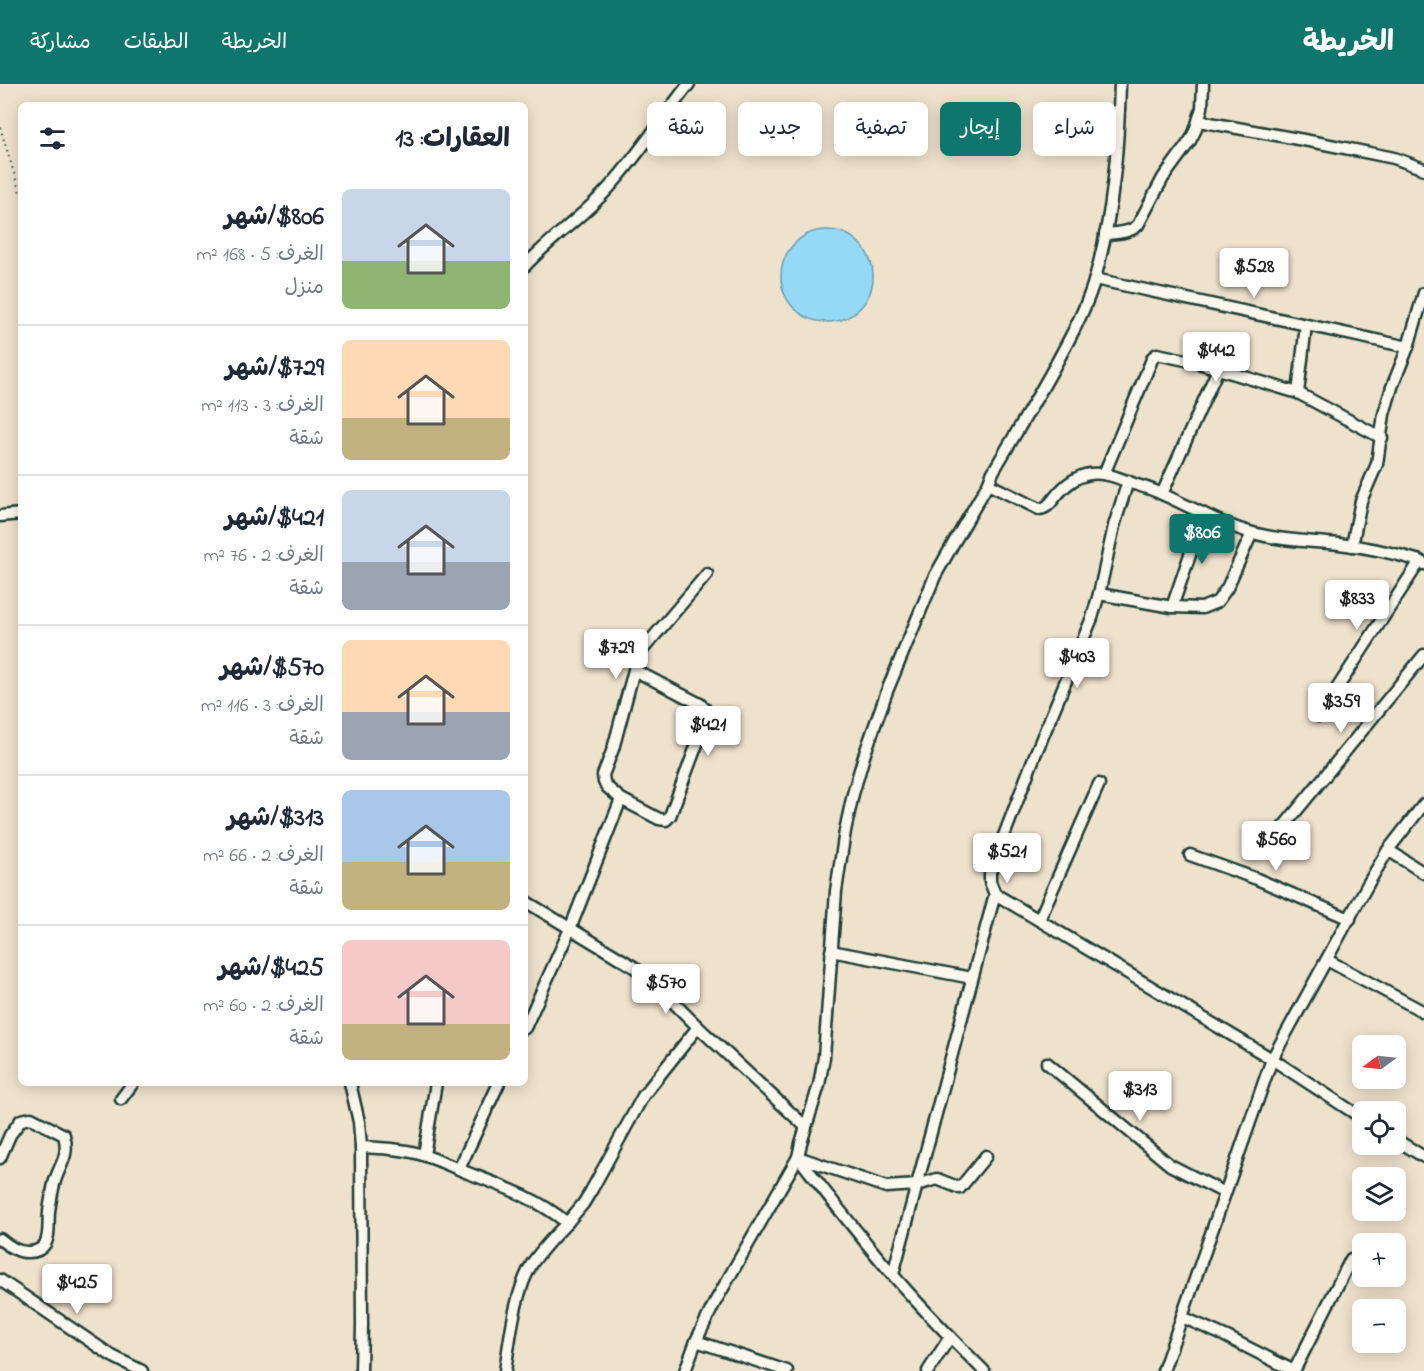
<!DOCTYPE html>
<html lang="ar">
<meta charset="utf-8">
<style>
body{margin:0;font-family:"Indie Flower","Playpen Sans Arabic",sans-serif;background:#f2f2f3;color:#1f2937;direction:rtl;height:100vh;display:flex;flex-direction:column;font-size:22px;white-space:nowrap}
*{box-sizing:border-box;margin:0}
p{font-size:20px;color:#747a83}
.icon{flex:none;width:33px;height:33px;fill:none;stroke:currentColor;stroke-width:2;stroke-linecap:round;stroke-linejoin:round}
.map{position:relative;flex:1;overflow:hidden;direction:ltr}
.panel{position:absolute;left:18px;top:18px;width:510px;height:984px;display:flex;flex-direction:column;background:#fff;border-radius:9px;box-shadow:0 3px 15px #0003;direction:rtl}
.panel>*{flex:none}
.banner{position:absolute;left:546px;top:18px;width:570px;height:54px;direction:rtl;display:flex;gap:12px}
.needle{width:39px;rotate:255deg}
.buttons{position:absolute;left:1352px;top:951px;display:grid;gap:12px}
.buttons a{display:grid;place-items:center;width:54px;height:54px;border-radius:9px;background:#fff;box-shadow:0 3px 15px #0003;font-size:30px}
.price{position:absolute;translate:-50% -51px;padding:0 14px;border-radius:6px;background:#fff;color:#222;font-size:20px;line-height:39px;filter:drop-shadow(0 2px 3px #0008)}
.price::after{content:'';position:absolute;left:50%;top:36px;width:18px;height:14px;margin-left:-9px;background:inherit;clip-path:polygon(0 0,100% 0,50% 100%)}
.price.current{background:#0f766e;color:#fff}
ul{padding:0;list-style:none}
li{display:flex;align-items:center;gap:18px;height:150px;padding:0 18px}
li+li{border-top:2px solid #e0e1e3}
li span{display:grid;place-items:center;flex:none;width:168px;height:120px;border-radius:9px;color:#555}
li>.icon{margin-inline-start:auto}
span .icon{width:72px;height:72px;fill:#fffc;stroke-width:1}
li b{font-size:26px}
h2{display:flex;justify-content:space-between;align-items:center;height:72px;padding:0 18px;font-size:26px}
.pill{padding:0 21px;border-radius:9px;background:#fff;box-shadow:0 3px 15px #0003;font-size:21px;line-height:54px}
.pill.current{background:#0f766e;color:#fff}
header{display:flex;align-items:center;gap:36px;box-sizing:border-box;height:84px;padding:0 30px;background:#0f766e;color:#fff}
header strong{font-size:28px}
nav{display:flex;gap:33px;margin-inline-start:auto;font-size:21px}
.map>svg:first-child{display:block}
</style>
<header>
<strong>الخريطة</strong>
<nav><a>الخريطة</a><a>الطبقات</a><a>مشاركة</a></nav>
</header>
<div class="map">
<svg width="1424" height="1287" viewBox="0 0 1424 1287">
<rect width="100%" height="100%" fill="#efe2cd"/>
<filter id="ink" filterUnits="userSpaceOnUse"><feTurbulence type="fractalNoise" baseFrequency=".0167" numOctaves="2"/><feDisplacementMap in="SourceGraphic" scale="12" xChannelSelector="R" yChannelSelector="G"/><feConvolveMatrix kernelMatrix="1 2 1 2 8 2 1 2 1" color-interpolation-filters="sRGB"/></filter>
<g filter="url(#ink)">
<circle fill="#95d9f7" stroke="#669ba9" stroke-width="1.5" cx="827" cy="192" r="46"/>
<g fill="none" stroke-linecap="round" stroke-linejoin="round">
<defs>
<g id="minor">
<polyline points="1199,37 1320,59 1394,74 1424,85"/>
<path d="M1105 150C1116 149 1130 149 1138 141L1163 94 1190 57 1195 47 1202 24 1203 0"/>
<path d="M525 182C549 156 579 135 603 110 635 77 660 36 689 0"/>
<polyline points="1095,195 1408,263"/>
<polyline points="1298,309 1306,241"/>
<polyline points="1104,390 1153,273 1157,270 1195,278 1298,309 1382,354"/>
<path d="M988 400 1039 425C1048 424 1050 419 1056 412 1065 401 1076 392 1090 390 1106 388 1119 394 1134 400 1144 403 1155 406 1164 411 1193 424 1222 441 1253 449 1281 457 1311 457 1339 460 1367 463 1394 469 1420 477L1424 480"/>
<polyline points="1162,410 1218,285"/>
<polyline points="0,432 21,430"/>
<polyline points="1352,462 1361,417 1377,380 1384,330 1392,303 1408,263 1424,209"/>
<polyline points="1099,510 1172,523 1202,524 1217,518 1227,504 1252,449"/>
<polyline points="1172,523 1204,430"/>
<polyline points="634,586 700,620 706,626 706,636 670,732 666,736 659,735 621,715 607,703 604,698 603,691 613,665 634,586 639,570 707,490"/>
<polyline points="1319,632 1420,477"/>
<polyline points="1280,747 1424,571"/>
<polyline points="1388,766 1424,789"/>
<polyline points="1190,771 1257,795 1350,835"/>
<polyline points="995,810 990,798 990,788 1035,671 1092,534 1099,510 1114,442 1128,397"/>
<polyline points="525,817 634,883 669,914 698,943 806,1043"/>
<polyline points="1039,836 1099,700"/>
<polyline points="831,867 972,894"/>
<polyline points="1327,876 1424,928"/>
<polyline points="525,944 570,845 621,715"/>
<polyline points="1047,979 1170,1081 1225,1109"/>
<polyline points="350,999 359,1038 361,1063 362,1241 361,1287"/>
<polyline points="121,1015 133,999"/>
<polyline points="1395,1055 1424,1073"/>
<path d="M361 1063C379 1064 398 1064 416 1069 434 1074 451 1082 468 1089 502 1102 539 1115 567 1139 555 1151 543 1164 533 1178 515 1206 510 1254 505 1287"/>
<polyline points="424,1071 436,999"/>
<path d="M798 1073C834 1119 869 1165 908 1208 932 1235 958 1261 984 1287"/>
<polyline points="798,1073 886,1103 917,1101 937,1095 960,1104 986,1072"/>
<path d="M0 1074 10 1051 21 1036 31 1034 64 1051C70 1073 59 1081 54 1100 52 1109 50 1119 49 1128 48 1138 50 1152 45 1160 41 1166 35 1168 29 1168 19 1169 7 1161 0 1155"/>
<polyline points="459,1085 499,999"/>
<polyline points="567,1139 583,1120 591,1107 643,1012 698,943"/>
<polyline points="893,1190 995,810 1272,975 1362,1034"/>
<polyline points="0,1196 112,1272 142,1287"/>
<polyline points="1182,1233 1225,1252 1294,1287"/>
<polyline points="696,1257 787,1287"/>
<path d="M685 1287 696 1257 715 1218 798 1073 801 1059 819 1001 824 973 836 807 845 747 853 710 864 672 887 607 935 492 953 460 988 400 993 388C1017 347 1042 307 1064 265 1076 243 1088 219 1095 194 1113 131 1118 65 1120 0"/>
<polyline points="928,1287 950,1253"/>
<polyline points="1163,1287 1272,975 1368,800 1388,766 1424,720"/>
<polyline points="1294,1287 1351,1175"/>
</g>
</defs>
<use href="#minor" stroke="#1f3d34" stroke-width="15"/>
<polyline stroke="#1f3d34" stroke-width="2" stroke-dasharray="1.5 4.5" stroke-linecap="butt" points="0,43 21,112"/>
<use href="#minor" stroke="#fbf7ec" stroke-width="10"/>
</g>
</g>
</svg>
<div class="buttons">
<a><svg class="needle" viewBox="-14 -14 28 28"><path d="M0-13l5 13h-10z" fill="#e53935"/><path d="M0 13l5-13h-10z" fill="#747a83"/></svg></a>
<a><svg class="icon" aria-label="locate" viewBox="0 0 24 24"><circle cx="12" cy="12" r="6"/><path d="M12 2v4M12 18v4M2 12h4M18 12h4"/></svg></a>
<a><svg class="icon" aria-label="layers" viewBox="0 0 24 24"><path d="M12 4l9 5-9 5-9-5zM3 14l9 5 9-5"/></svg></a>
<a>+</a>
<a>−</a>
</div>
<b class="price" style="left:1254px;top:215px">$528</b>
<b class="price" style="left:1216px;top:299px">$442</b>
<b class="price current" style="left:1202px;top:481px">$806</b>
<b class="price" style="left:1357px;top:547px">$833</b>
<b class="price" style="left:616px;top:596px">$729</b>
<b class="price" style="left:1077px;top:605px">$403</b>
<b class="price" style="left:1341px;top:650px">$359</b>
<b class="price" style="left:708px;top:673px">$421</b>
<b class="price" style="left:1276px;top:788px">$560</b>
<b class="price" style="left:1007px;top:800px">$521</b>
<b class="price" style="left:666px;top:931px">$570</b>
<b class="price" style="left:1140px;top:1038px">$313</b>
<b class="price" style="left:77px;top:1231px">$425</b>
<div class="banner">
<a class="pill">شراء</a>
<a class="pill current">إيجار</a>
<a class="pill">تصفية</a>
<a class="pill">جديد</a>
<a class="pill">شقة</a>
</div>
<section class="panel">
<h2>العقارات: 13<svg class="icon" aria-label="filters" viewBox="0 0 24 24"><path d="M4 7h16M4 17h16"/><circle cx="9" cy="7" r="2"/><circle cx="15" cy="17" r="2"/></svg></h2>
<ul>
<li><span style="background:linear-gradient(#c9d6e8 60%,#8fb573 0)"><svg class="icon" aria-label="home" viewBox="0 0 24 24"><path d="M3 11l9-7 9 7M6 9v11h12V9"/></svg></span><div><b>$806/شهر</b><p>الغرف: 5 · 168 m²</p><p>منزل</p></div></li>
<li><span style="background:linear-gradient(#ffd9b3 65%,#c2b280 0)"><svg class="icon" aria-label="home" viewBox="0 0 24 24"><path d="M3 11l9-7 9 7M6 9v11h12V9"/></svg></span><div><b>$729/شهر</b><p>الغرف: 3 · 113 m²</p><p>شقة</p></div></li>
<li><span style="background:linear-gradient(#c9d6e8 60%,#9aa5b1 0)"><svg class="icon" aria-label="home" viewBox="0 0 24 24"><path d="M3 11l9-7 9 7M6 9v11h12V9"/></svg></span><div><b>$421/شهر</b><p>الغرف: 2 · 76 m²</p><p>شقة</p></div></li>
<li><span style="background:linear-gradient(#ffd9b3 60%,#9aa5b1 0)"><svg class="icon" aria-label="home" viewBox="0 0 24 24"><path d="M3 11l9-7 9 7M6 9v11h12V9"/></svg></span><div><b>$570/شهر</b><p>الغرف: 3 · 116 m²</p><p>شقة</p></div></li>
<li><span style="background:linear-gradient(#a9c7e8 60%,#c2b280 0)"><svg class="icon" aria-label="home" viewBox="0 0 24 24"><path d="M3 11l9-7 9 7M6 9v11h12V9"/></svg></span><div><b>$313/شهر</b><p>الغرف: 2 · 66 m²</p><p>شقة</p></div></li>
<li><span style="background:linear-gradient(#f6c9c9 70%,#c2b280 0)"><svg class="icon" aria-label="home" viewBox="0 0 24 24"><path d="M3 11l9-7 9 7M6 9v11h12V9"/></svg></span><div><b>$425/شهر</b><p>الغرف: 2 · 60 m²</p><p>شقة</p></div></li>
</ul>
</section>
</div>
